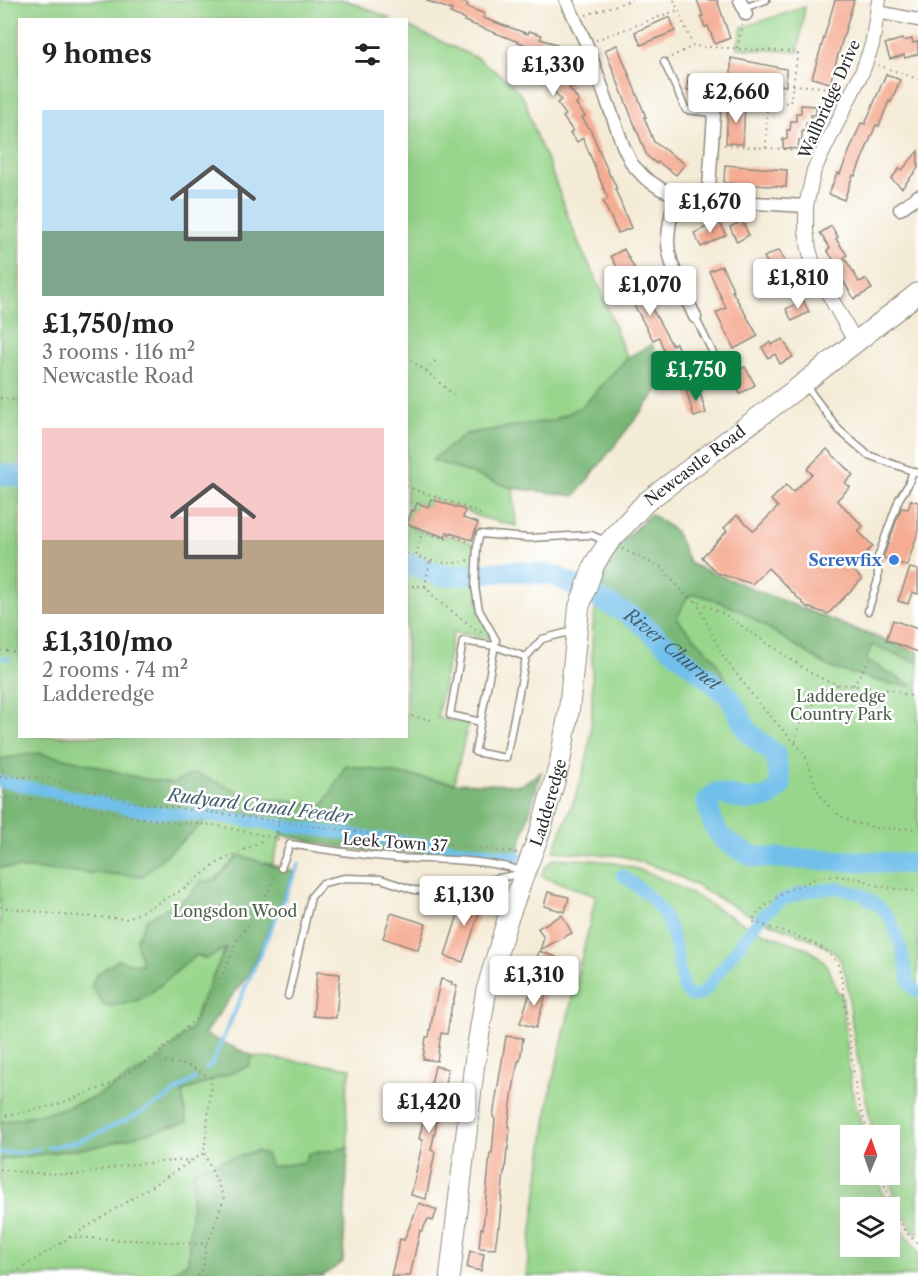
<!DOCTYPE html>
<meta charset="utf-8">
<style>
body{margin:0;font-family:"Libre Caslon Text",serif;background:#f6f6f6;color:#222;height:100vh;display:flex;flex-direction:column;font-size:22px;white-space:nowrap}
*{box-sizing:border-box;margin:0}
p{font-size:20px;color:#767676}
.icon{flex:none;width:33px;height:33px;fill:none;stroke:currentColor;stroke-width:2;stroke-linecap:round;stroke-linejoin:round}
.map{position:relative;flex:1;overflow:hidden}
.drawer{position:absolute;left:18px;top:18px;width:390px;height:720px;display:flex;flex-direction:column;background:#fff;border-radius:0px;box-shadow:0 6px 24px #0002}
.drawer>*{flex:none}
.needle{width:39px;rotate:2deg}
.tools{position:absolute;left:840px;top:1125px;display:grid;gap:12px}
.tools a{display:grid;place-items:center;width:60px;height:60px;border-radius:0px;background:#fff;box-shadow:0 6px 24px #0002;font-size:30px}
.price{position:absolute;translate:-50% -51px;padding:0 14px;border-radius:6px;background:#fff;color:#222;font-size:20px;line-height:39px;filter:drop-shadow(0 2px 3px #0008)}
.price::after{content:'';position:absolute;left:50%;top:36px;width:18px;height:14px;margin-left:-9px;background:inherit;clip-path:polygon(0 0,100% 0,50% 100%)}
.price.current{background:#0b8043;color:#fff}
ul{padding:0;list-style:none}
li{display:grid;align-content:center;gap:12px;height:318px;padding:0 24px}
li span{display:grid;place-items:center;height:186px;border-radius:0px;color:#555}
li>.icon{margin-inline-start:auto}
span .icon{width:108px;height:108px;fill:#fffc;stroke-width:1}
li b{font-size:26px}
h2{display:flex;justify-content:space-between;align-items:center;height:72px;padding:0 24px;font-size:26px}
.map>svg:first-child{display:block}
</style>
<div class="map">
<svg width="918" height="1276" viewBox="0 0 918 1276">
<rect width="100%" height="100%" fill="#fff"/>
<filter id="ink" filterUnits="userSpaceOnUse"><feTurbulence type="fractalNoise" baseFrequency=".0167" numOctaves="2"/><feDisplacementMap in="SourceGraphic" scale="12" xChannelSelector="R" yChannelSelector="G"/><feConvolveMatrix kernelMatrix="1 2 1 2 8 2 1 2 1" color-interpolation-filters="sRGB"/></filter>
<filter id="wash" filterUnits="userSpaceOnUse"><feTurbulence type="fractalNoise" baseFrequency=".008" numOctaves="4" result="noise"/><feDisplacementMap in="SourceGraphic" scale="24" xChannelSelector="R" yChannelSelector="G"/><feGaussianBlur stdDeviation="1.35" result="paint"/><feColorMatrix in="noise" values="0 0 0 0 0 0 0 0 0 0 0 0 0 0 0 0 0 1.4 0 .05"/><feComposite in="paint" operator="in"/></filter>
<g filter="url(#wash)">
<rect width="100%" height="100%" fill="#f4ebd6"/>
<g fill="#97d68b" stroke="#61805b" stroke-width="1.5" fill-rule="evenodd">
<polygon points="0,0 346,0 392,19 20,20 20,736 406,736 407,26 477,58 510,82 525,100 536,136 548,162 569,219 582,251 597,280 623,349 628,357 582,407 554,420 466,434 433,460 513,488 516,526 480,517 465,510 431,499 428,507 417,503 414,511 412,510 407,524 422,532 447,538 449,535 477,545 476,562 479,610 496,640 453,632 437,718 468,724 454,783 346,765 318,817 287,816 272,865 239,856 215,880 201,882 188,897 147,919 142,964 134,964 118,960 148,995 196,955 226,947 199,1007 192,1028 157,1061 93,1098 55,1111 0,1122 0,867 142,876 0,769"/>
<polygon points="805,7 798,52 737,48 742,27"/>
<path d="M651 514 675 531 690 564 854 629 918 652V1235C904 1221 894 1193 887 1175L890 1174V1136L874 1135 873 1133 855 1045 846 977 841 961 832 950 811 939 750 915 669 871 623 856 553 851C567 817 583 784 589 747 598 690 583 631 604 575 608 565 612 554 619 546 628 534 640 524 651 514Z"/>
<path d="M555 858C578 859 601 859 623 865 670 876 712 909 755 929 775 939 801 942 818 956 829 965 834 980 837 992L842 994 851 1087 864 1135 850 1136V1174L876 1175 883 1194 904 1234 918 1251V1273L916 1276H526L550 1093 596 896 541 876 546 866ZM850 1208H890V1246H850Z"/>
<polygon points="253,1056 351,1068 346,1095 348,1148 308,1154 305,1162 271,1167 194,1169 188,1262 168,1276 0,1276 0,1160 100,1146 186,1122 181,1092 249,1066"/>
</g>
<g fill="#79b777" stroke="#527151" stroke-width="1.5">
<polygon points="652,344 665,381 575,496 513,488 432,460 466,434 554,420 582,407 628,357"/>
<polygon points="651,514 675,531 690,564 854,629 918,652 918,663 872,645 866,660 913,686 889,684 831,668 741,611 710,598 695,594 687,597 677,619 714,658 733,692 638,611 599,590 608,566 618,547"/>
<polygon points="38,753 74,760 140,778 174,783 195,773 250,796 324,805 346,765 454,783 521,785 541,772 516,860 470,855 372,851 331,846 282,835 287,816 248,814 208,809 204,822 142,876 0,867 0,759"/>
<polygon points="239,855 294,872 249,973 204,1034 253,1056 249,1066 182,1092 187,1122 100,1146 0,1160 0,1122 55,1111 93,1098 157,1061 192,1028 199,1007 226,948 206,959 196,955 148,995 133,1002 106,1007 91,987 97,974 118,960 134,964 142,964 136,940 147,919 188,897 201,882 215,880"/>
<polygon points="348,1148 343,1262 322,1276 168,1276 188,1262 194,1169 256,1151 266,1154 271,1167 305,1162 308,1154"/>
</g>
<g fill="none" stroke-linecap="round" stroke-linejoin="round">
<g stroke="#71bfeb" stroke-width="4">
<polyline points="0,658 9,658"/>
<polyline points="206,1069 212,1064 299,864"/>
<polyline points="49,1147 72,1143 92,1136 133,1117 164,1100 195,1078"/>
<polyline points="0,1153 24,1152 39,1149"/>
</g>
<g stroke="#71bfeb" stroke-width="12">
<polyline points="0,782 5,782 140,811 212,816 517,857"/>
<path d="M622 875C646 892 665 907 673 937 678 954 679 972 684 989 690 999 697 998 705 991L752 928 765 913 784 899 807 891 838 888 861 894 879 906 891 919 901 948 909 982 913 988 918 992"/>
</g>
<g stroke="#71bfeb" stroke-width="21">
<polyline points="0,474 20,477"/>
<path id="s1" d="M406 563 442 576 513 571 554 575 633 617 729 696 749 733 775 754 781 785 770 797 748 800 716 793 707 802C715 838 723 842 755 857L918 864"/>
</g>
</g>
<g id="blocks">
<g fill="#f5ac93">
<polygon points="428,0 456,0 468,4 467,7 485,14 483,18 528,34 529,31 542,35 540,39 556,44 562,53 558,56 559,58 567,69 563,72 573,86 569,88 579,101 576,104 585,116 582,118 591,131 610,176 611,176 617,189 615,189 631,228 618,233 603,201 608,199 583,138 577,142 570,133 573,131 563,117 566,115 557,103 561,100 551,87 555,84 545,71 550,67 539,53 523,47 524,44 464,21 465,19 450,13 452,10 427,1"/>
<polygon points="697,0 717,0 730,38 715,44 708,26 705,27 701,17 703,16"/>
<polygon points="835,0 854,0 830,83 812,78"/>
<polygon points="670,17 675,31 641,45 635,32"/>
<polygon points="902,39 903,41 912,39 913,43 918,42 918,54 905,58 904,55 890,59 885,44"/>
<polygon points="617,45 646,117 644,117 654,142 685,164 676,175 658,162 657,164 647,156 605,50"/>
<polygon points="731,58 786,69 786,86 731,76"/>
<polygon points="886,74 900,80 891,102 889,101 879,126 876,125 855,176 853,175 844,200 829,194 837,173 840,174 861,123 865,124"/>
<polygon points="688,75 732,79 730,93 687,90"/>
<polygon points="728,104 745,105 743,144 726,143"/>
<polygon points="801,105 816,106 816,115 811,115 811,123 806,123 806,131 802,131 802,140 799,140 798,149 783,148 783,139 787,139 787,130 790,130 791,121 796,121 796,113 801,113"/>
<polygon points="918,151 918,168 902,188 891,179 900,168 902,170"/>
<polygon points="725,165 787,170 786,187 724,183"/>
<polygon points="719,221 726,235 701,247 694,233"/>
<polygon points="742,221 749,235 737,242 730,227"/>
<polygon points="831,226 838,237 836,239 847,255 844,257 855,275 859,282 866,279 872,289 854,299 835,267 837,265 827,250 830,248 820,233"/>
<polygon points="624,249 641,281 638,283 672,345 676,343 688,377 690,377 693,385 681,389 674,366 670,368 659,337 653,340 626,290 629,289 611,256"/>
<polygon points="779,250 795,280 781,287 764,257"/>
<polygon points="722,266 734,291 732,291 758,336 734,349 716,313 726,308 709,271"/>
<polygon points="803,300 809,312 792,321 786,309"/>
<polygon points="783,339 793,357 780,364 775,354 768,358 762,347 770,342 771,345"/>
<polygon points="730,356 738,370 745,367 755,385 740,394 727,371 719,375 714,365"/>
<polygon points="698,386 706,413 694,417 686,390"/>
<polygon points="827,449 853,475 845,483 850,487 837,500 863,526 858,531 873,546 851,568 862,579 828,614 807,607 768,568 752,584 717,573 702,557 727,531 724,528 737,515 754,531 778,507 771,500 786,485 793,492 812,474 807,469"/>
<polygon points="431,499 465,510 463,518 478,523 472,540 447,532 445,537 407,524 412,510 414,511 417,503 428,507"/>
<polygon points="911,500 918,502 918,532 907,566 883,558 901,508 908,509"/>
<polygon points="910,568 918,570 918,594 912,592 908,604 898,601"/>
<polygon points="893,620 918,629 918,652 886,640"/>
<polygon points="465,892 484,898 463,962 445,956"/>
<polygon points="548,892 569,897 565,912 544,906"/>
<polygon points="391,913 426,924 418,950 383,938"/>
<polygon points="562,915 572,933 540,950 544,938 538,928"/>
<polygon points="539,951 556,957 552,970 535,965"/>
<polygon points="317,972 340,974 336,1018 313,1016"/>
<polygon points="441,979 452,982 451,985 457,986 453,1004 452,1004 447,1034 441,1033 437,1061 423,1059 426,1037 429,1037 434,1008"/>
<polygon points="532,987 547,991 536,1028 520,1023"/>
<polygon points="506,1036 523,1038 520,1061 518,1061 513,1090 508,1127 510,1127 508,1149 507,1149 505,1171 504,1171 499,1227 498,1227 495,1249 479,1248 481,1228 483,1229 490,1153 492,1153 495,1118 493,1117"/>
<polygon points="435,1066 448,1069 431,1150 435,1152 426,1199 411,1195 423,1140 419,1139"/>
<polygon points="419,1203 437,1210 433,1221 428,1219 422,1231 420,1230 410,1276 391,1276 400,1239 404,1240"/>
<polygon points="470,1251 484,1254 481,1271 467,1268"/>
</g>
</g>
</g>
<g filter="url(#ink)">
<use href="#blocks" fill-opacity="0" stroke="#908b80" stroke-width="1.5"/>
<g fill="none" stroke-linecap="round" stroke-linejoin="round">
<defs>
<g id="service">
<polyline points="744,8 766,0"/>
<polyline points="664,62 686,110 714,113"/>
<polyline points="695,317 714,355"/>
<polyline points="806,386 839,430 868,455 918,473"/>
<polyline points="868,611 878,580 878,557 899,499 908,485 913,471"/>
<polyline points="574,634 565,633 542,639 526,657 506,758 475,752 496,640 479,610 475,587 477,545 480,534 529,538 591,535 606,541"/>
<polyline points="481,722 450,715 463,641 494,646 526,657"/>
<path d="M281 868 290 844C325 850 361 855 397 858 438 860 482 858 522 871"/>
<polyline points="288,996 311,897 323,883 345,878 381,879 414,890 435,891 519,874"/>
</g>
<g id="minor">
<polyline points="566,0 586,43 624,148 632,164 645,178 661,189 676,195 689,199 806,206"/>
<polyline points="740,0 746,14"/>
<polyline points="878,12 918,20"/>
<path d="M676 195C672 210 668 226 668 242 668 264 686 296 695 317"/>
<polyline points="708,201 715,100"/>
<polyline points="900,209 918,196"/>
</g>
<polyline id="tertiary" points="856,343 814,268 809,249 806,231 806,206 814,170 863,70 872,45 879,0"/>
<g id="trunk">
<path id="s2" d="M450 1276 474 1067 486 992 507 921 541 829 560 762 569 710 579 607 595 563 609 542 646 502 804 383 918 293"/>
</g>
</defs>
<use href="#service" stroke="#908b80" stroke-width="9"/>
<use href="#minor" stroke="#908b80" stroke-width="15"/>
<use href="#tertiary" stroke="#908b80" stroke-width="16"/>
<use href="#trunk" stroke="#908b80" stroke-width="22"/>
<g stroke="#908b80" stroke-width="2" stroke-dasharray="1.5 4.5" stroke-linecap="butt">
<polyline points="674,0 693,46 798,52 790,103 727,100"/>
<polyline points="586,15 632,0"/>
<polyline points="596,40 678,10"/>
<polyline points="737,48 743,24"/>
<polyline points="671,57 693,46"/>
<polyline points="878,65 918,79"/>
<polyline points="793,85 823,87 839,92"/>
<polyline points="724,145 811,151"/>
<polyline points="766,148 767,103"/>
<polyline points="406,357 426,371 455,396"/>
<polyline points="426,371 436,360"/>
<polyline points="0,398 20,401"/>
<path d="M406 486C432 497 458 502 482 515"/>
<polyline points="622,549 662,568 687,597 724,614 811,673 827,681 838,684 892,690 918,698"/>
<polyline points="406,553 416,556"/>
<path d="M468 560C451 566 433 562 416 556L422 532 447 539 449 535 469 542"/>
<polyline points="406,586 425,586 430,561"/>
<polyline points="425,586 436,599 476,630 482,633"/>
<polyline points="696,601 723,656 760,705 805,754 815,785 823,800 836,813 852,822 877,828 918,829"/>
<polyline points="0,650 20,653"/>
<polyline points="853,685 871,658"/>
<polyline points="406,715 431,720"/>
<path d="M796 742C797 715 817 699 838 684"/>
<polyline points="0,777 41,777 132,802 517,853"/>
<polyline points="0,798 16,798 59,801 136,817 178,823 214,825 276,838 280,842 283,842"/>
<polyline points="276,838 279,821"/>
<polyline points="0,907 63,915 128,919 182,890 219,862 260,842 264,837"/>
<polyline points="0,1117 56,1105 109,1085 156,1055 197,1018 226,968 238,938 261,907 272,882 276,875"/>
<path d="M869 1136 857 1098 842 981C840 975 840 968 837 963 821 938 778 932 752 921L758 912 784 892 819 877 838 876 860 879 879 886 918 892"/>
<polyline points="0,1169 19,1172 75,1175 133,1164 191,1160"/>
<polyline points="880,1174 897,1216 905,1231 918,1244"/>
<polyline points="69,1237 206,1244 212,1233 224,1198 204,1153"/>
<polyline points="9,1276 204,1153 209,1108 211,1078 190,1066 166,1062 156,1055"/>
<polyline points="198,1276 203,1267 206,1244"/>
</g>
<use href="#service" stroke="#fff" stroke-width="6"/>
<use href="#minor" stroke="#fff" stroke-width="12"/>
<use href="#tertiary" stroke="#fff" stroke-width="14"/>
<use href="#trunk" stroke="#fff" stroke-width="20"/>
</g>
</g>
<circle fill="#3f7fe0" stroke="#fff" stroke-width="2" cx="894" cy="560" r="6"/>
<g text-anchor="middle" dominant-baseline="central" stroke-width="5" stroke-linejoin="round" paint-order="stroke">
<g font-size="16" fill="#2b2b2b" stroke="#fff">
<text transform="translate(829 99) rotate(-66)">Wallbridge Drive</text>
<text stroke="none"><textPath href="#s2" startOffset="872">Newcastle Road</textPath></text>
<text stroke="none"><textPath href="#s2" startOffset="486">Ladderedge</textPath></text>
<text transform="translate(395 842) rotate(4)">Leek Town 37</text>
</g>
<g font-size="16" font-weight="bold" fill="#366cbe" stroke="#fff" text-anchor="end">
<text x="882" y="560">Screwfix</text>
</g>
<g font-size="16" fill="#4b5e48" stroke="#fff">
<text x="841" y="696">Ladderedge<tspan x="841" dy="18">Country Park</tspan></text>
<text x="235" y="911">Longsdon Wood</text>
</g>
<g font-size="18" font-style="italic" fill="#445f6e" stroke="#fff">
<text stroke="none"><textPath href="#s1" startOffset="291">River Churnet</textPath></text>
<text transform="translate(260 806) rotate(7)">Rudyard Canal Feeder</text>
</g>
</g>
</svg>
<div class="tools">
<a><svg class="needle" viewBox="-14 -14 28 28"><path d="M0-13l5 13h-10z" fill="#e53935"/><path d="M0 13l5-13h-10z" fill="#767676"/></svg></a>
<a><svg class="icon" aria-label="layers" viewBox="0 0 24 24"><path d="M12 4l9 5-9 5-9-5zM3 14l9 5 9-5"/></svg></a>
</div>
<b class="price" style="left:553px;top:97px">£1,330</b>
<b class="price" style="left:736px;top:124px">£2,660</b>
<b class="price" style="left:710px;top:234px">£1,670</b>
<b class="price" style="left:798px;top:310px">£1,810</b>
<b class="price" style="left:650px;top:317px">£1,070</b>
<b class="price current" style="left:696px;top:402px">£1,750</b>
<b class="price" style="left:464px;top:927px">£1,130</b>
<b class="price" style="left:534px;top:1007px">£1,310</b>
<b class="price" style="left:429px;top:1134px">£1,420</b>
<section class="drawer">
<h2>9 homes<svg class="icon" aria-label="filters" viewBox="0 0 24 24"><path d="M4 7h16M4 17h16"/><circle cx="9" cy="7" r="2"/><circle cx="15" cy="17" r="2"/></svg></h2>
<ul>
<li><span style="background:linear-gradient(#bfe0f5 65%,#7fa58c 0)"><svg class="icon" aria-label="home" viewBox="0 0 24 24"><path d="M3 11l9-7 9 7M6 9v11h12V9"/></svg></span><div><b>£1,750/mo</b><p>3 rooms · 116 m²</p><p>Newcastle Road</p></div></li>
<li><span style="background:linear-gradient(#f6c9c9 60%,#b9a48a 0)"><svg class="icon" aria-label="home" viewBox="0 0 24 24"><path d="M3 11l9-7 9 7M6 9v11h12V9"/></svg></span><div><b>£1,310/mo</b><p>2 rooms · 74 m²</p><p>Ladderedge</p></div></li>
</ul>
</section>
</div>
